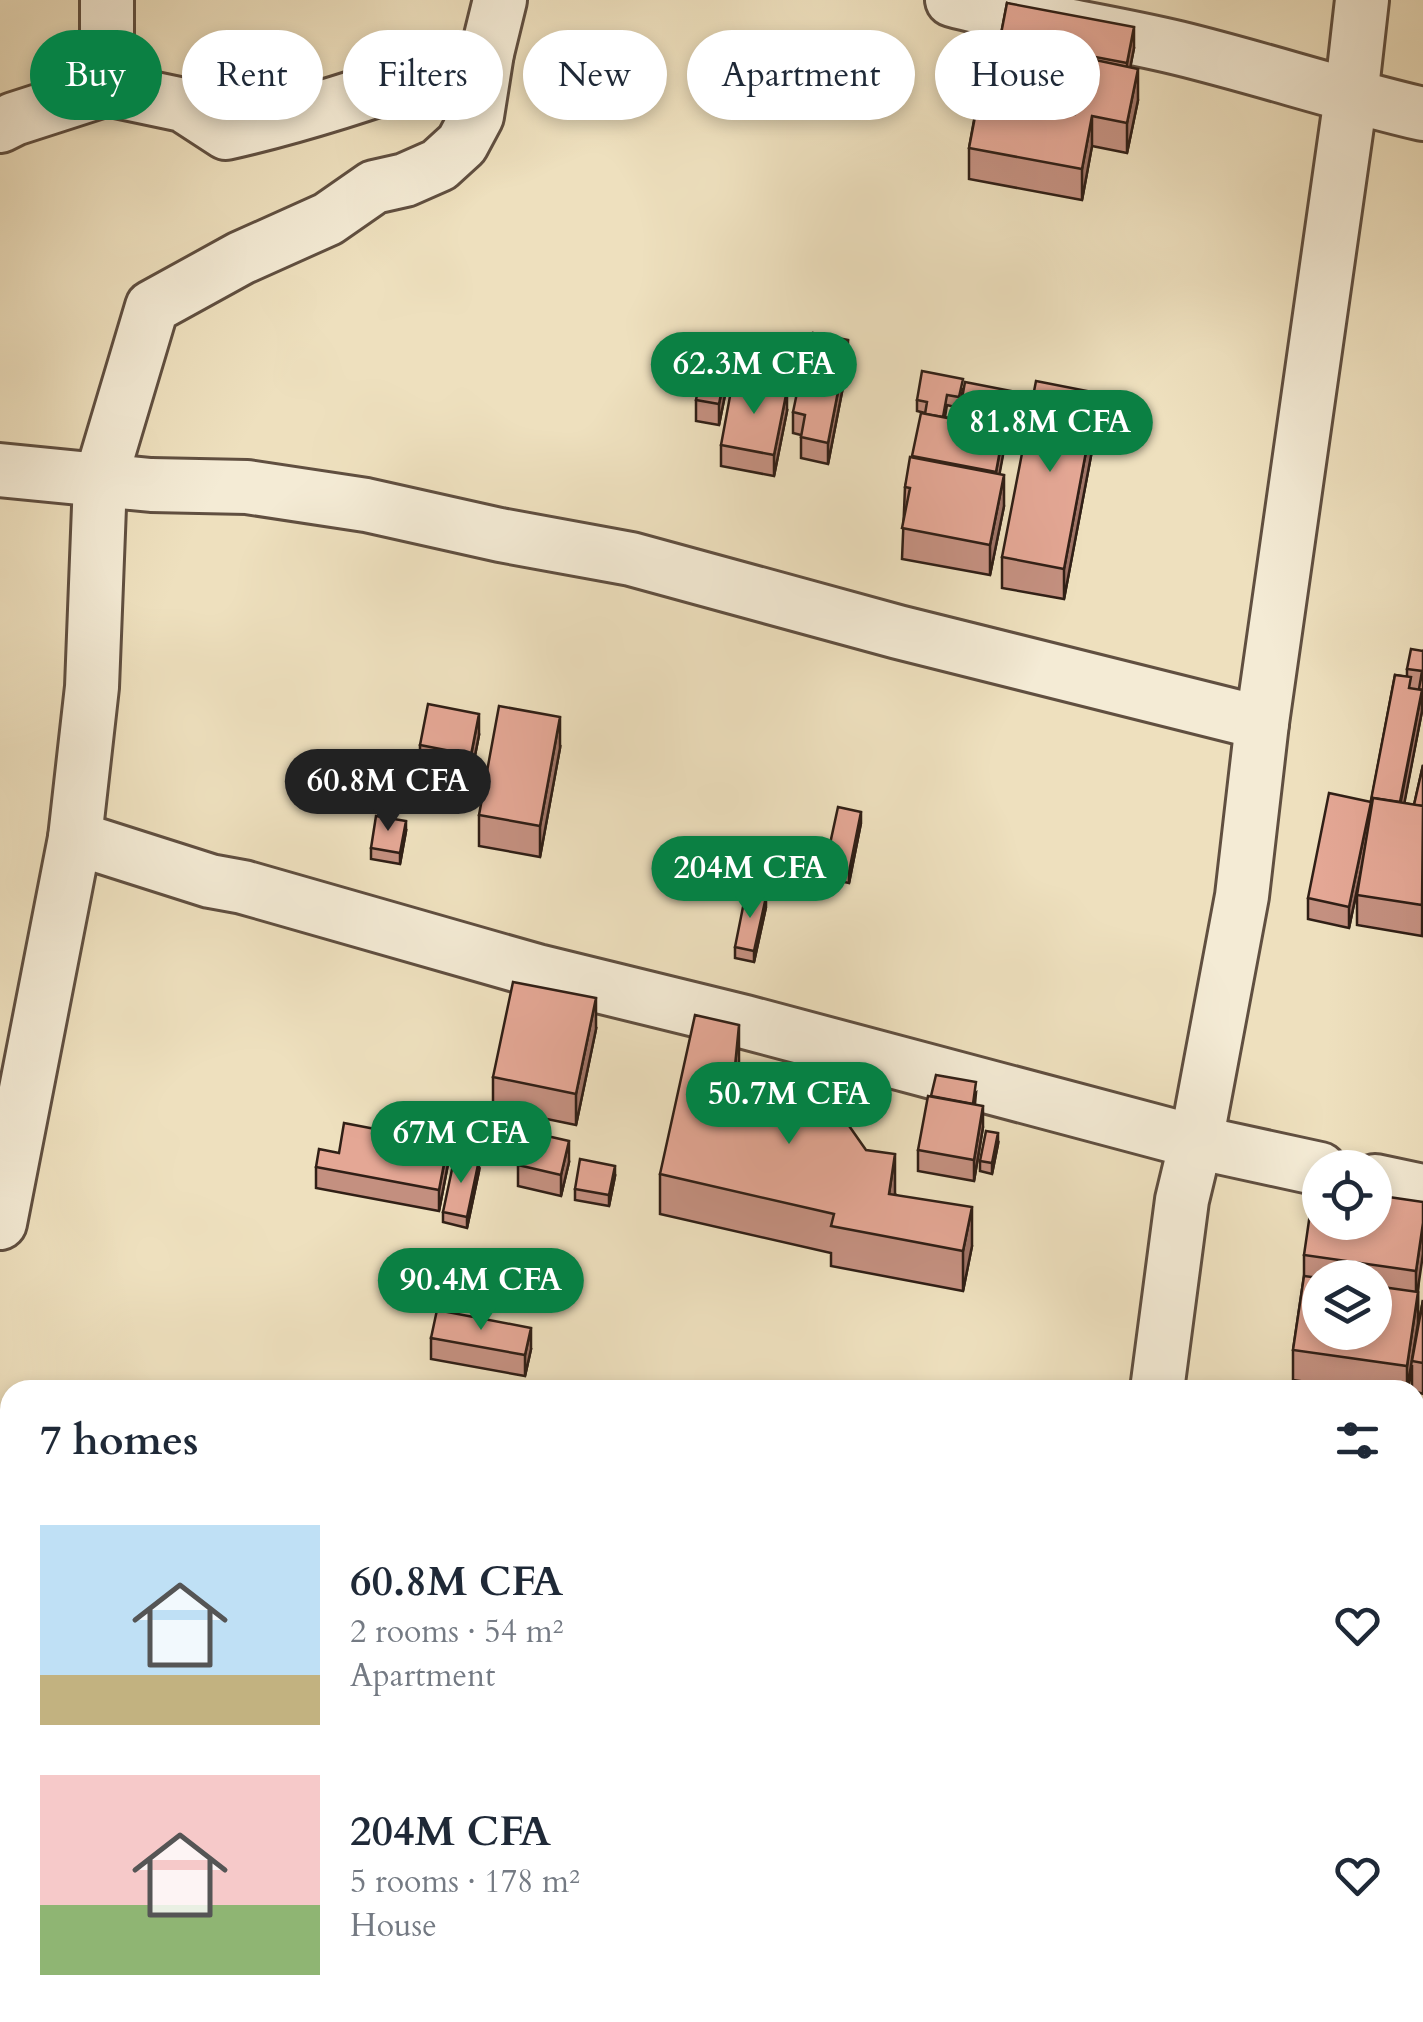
<!DOCTYPE html>
<meta charset="utf-8">
<style>
body{margin:0;font-family:Cardo,serif;background:#f2f2f3;color:#1f2937;height:100vh;display:flex;flex-direction:column;font-size:38px;white-space:nowrap}
*{box-sizing:border-box;margin:0}
p{font-size:32px;color:#747a83}
.icon{flex:none;width:55px;height:55px;fill:none;stroke:currentColor;stroke-width:2;stroke-linecap:round;stroke-linejoin:round}
.map{position:relative;flex:1;overflow:hidden}
.side{position:absolute;left:0px;top:1380px;width:1425px;height:642px;display:flex;flex-direction:column;background:#fff;border-radius:30px 30px 0 0;box-shadow:0 5px 15px #0003}
.side>*{flex:none}
.guide{position:absolute;left:30px;top:30px;width:1365px;height:90px;display:flex;gap:20px}
.tools{position:absolute;left:1302px;top:1150px;display:grid;gap:20px}
.tools a{display:grid;place-items:center;width:90px;height:90px;border-radius:50%;background:#fff;box-shadow:0 5px 15px #0003;font-size:50px}
.price{position:absolute;translate:-50% -85px;padding:0 22px;border-radius:35px;background:#0b8043;color:#fff;font-size:32px;line-height:65px;filter:drop-shadow(0 2px 5px #0008)}
.price::after{content:'';position:absolute;left:50%;top:60px;width:30px;height:22px;margin-left:-15px;background:inherit;clip-path:polygon(0 0,100% 0,50% 100%)}
.price.selected{background:#222;color:#fff}
ul{padding:0;list-style:none}
li{display:flex;align-items:center;gap:30px;height:250px;padding:0 40px}
li span{display:grid;place-items:center;flex:none;width:280px;height:200px;border-radius:0px;color:#555}
li>.icon{margin-inline-start:auto}
span .icon{width:120px;height:120px;fill:#fffc;stroke-width:1}
li b{font-size:42px}
h2{display:flex;justify-content:space-between;align-items:center;height:120px;padding:0 40px;font-size:42px}
.tag{padding:0 35px;border-radius:45px;background:#fff;box-shadow:0 5px 15px #0003;font-size:35px;line-height:90px}
.tag.selected{background:#0b8043;color:#fff}
.map>svg:first-child{display:block}
</style>
<div class="map">
<svg width="1423" height="2022" viewBox="0 0 1423 2022">
<rect width="100%" height="100%" fill="#eee0be"/>
<filter id="stains"><feTurbulence type="fractalNoise" baseFrequency=".002" numOctaves="4"/><feColorMatrix values="0 0 0 0 .2 0 0 0 0 .09 0 0 0 0 .02 0 0 0 .5 -.17"/></filter>
<radialGradient id="worn" r=".72"><stop offset=".6" stop-color="#630" stop-opacity="0"/><stop offset="1" stop-color="#630" stop-opacity=".3"/></radialGradient>
<g fill="none" stroke-linecap="round" stroke-linejoin="round">
<defs>
<g id="minor">
<polyline points="107,0 107,89"/>
<path d="M952 0C1026 20 1103 30 1178 48 1260 68 1341 95 1423 114"/>
<path d="M0 126 14 119 107 89 183 105 226 133C315 113 401 82 487 53"/>
<polyline points="0,470 151,485 247,487 366,505 500,535 631,559 898,632 1262,723"/>
<polyline points="75,838 210,881 243,887 537,971 745,1022 1196,1142 1320,1169"/>
<polyline points="1375,1181 1423,1191"/>
<polyline points="0,1223 75,838 92,687 100,481 152,307 241,258 328,219 374,187 405,180 439,165 462,144 477,116 487,53 500,0"/>
<polyline points="1157,1390 1182,1200 1196,1142 1242,896 1262,723 1351,97 1362,0"/>
<polyline points="1103,2022 1104,2012"/>
</g>
</defs>
<use href="#minor" stroke="#604f40" stroke-width="58"/>
<use href="#minor" stroke="#f4ebd5" stroke-width="52"/>
</g>
<g fill="#c49080" stroke="#301f16" stroke-width="2.5" fill-rule="evenodd">
<polygon points="1007,3 1134,48 1130,68 1138,100 1127,153 1092,146 1082,200 969,179 969,148 979,92 1000,40"/>
<polygon points="809,356 848,361 828,464 801,458 801,435 793,433 793,412 808,390 811,377 809,377"/>
<polygon points="732,360 719,425 696,421 696,400"/>
<polygon points="963,389 959,408 947,405 945,417 958,420 1011,412 999,474 1004,506 990,575 902,559 905,487 925,413 917,411 917,400"/>
<polygon points="787,411 774,476 721,466 721,445"/>
<polygon points="1097,424 1064,599 1002,588 1002,557"/>
<polygon points="1423,651 1423,711 1422,711 1404,803 1414,805 1423,765 1422,936 1357,925 1357,895 1358,885 1349,928 1308,919 1308,898 1371,802 1395,675 1407,677 1407,669"/>
<polygon points="479,735 471,776 420,766 420,745"/>
<polygon points="560,748 540,857 479,846 479,815"/>
<polygon points="408,773 403,796 381,792 381,781"/>
<polygon points="861,823 849,883 825,878 825,867"/>
<polygon points="406,831 400,864 371,859 371,848"/>
<polygon points="766,907 754,962 735,958 735,947"/>
<polygon points="596,1029 576,1125 493,1108 493,1077"/>
<polygon points="739,1067 895,1194 972,1246 963,1291 831,1266 831,1253 660,1214 660,1174"/>
<polygon points="976,1093 975,1104 983,1127 974,1181 918,1171 918,1150"/>
<polygon points="998,1144 992,1174 980,1171 980,1161"/>
<polygon points="339,1153 448,1164 439,1211 316,1188 316,1167"/>
<polygon points="569,1162 561,1196 518,1186 518,1165"/>
<polygon points="479,1171 467,1228 443,1222 443,1212"/>
<polygon points="615,1176 609,1206 575,1200 575,1189"/>
<path d="M1423 1202 1418 1292V1323L1414 1349 1423 1300V1394L1412 1390V1365L1408 1390H1359L1293 1380V1350L1304 1276V1255ZM1320 1278H1375V1332Z"/>
<polygon points="431,1338 531,1349 525,1376 431,1359"/>
<polygon points="1415,1721 1423,1723 1423,1767 1419,1766 1419,1787 1415,1817"/>
<polygon points="710,2012 788,2012 798,2022 731,2016"/>
<polygon points="799,2012 843,2012 842,2022 805,2022 799,2020"/>
</g>
<g fill="#a07568" stroke="#301f16" stroke-width="2.5">
<polygon points="1134,27 1134,48 1127,84 1127,63"/>
<polygon points="1138,69 1138,100 1127,153 1127,123"/>
<polygon points="1092,116 1092,146 1082,200 1082,169"/>
<polygon points="732,339 732,360 719,425 719,404"/>
<polygon points="848,340 848,361 828,464 828,443"/>
<polygon points="787,390 787,411 774,476 774,455"/>
<polygon points="1011,391 1011,412 996,493 996,472"/>
<polygon points="1097,393 1097,424 1064,599 1064,569"/>
<polygon points="1004,475 1004,506 990,575 990,545"/>
<polygon points="1422,690 1422,711 1400,826 1400,806"/>
<polygon points="479,714 479,735 471,776 471,755"/>
<polygon points="560,717 560,748 540,857 540,826"/>
<polygon points="408,762 408,773 403,796 403,786"/>
<polygon points="1371,802 1371,823 1349,928 1349,907"/>
<polygon points="861,812 861,823 849,883 849,872"/>
<polygon points="406,821 406,831 400,864 400,853"/>
<polygon points="766,897 766,907 754,962 754,951"/>
<polygon points="596,998 596,1029 576,1125 576,1094"/>
<polygon points="739,1025 739,1064 735,1106 735,1066"/>
<polygon points="983,1106 983,1127 974,1181 974,1160"/>
<polygon points="998,1133 998,1144 992,1174 992,1163"/>
<polygon points="569,1141 569,1162 561,1196 561,1175"/>
<polygon points="448,1143 448,1164 439,1211 439,1190"/>
<polygon points="895,1154 895,1193 889,1233 889,1194"/>
<polygon points="479,1160 479,1171 467,1228 467,1217"/>
<polygon points="615,1166 615,1176 609,1206 609,1195"/>
<polygon points="972,1207 972,1246 963,1291 963,1251"/>
<polygon points="1423,1223 1423,1254 1416,1302 1416,1271"/>
<polygon points="1418,1292 1418,1323 1407,1390 1407,1366"/>
<polygon points="531,1328 531,1349 525,1376 525,1355"/>
<polygon points="1419,1766 1419,1787 1415,1817 1415,1796"/>
</g>
<g fill="#e4a795" stroke="#301f16" stroke-width="2.5">
<polygon points="1007,3 1134,27 1127,63 1000,39"/>
<polygon points="991,38 1138,69 1127,123 1092,116 1082,169 969,148 979,96 1075,114 1076,112 979,92"/>
<polygon points="813,333 848,340 828,443 801,437 805,415 793,412 798,388 808,390 815,357 809,356"/>
<polygon points="708,335 732,339 719,404 696,400"/>
<polygon points="922,371 963,379 959,397 947,395 943,417 925,414 927,402 917,400"/>
<polygon points="733,380 787,390 774,455 721,445"/>
<polygon points="1036,381 1097,393 1064,569 1002,557"/>
<polygon points="965,382 1011,391 996,472 912,456 921,413 958,420"/>
<polygon points="910,457 1004,475 990,545 902,528 910,488 905,487"/>
<polygon points="1411,649 1423,651 1423,690 1419,689 1422,671 1407,669"/>
<polygon points="1395,675 1411,677 1409,688 1422,690 1400,802 1373,798 1373,800 1371,800"/>
<polygon points="428,704 479,714 471,755 420,745"/>
<polygon points="499,706 560,717 540,826 479,815"/>
<polygon points="386,758 408,762 403,786 381,781"/>
<polygon points="1423,765 1423,806 1414,805"/>
<polygon points="1329,793 1371,802 1349,907 1308,898"/>
<polygon points="1373,798 1423,806 1422,905 1357,895"/>
<polygon points="838,807 861,812 849,872 825,867"/>
<polygon points="376,816 406,821 400,853 371,848"/>
<polygon points="746,892 766,897 754,951 735,947"/>
<polygon points="513,982 596,998 576,1094 493,1077"/>
<polygon points="695,1015 739,1025 735,1066 819,1083 866,1150 895,1154 889,1194 972,1207 963,1251 831,1226 834,1214 660,1174"/>
<polygon points="936,1075 976,1082 973,1104 931,1096"/>
<polygon points="928,1096 983,1106 974,1160 918,1150"/>
<polygon points="344,1123 448,1143 439,1190 316,1167 319,1149 339,1153"/>
<polygon points="525,1131 569,1141 561,1175 518,1165"/>
<polygon points="986,1131 998,1133 992,1163 980,1161"/>
<polygon points="455,1155 479,1160 467,1217 443,1212"/>
<polygon points="580,1159 615,1166 609,1195 575,1189"/>
<polygon points="1314,1186 1320,1187 1320,1222 1375,1222 1375,1195 1423,1202 1423,1223 1416,1271 1304,1255"/>
<polygon points="1304,1276 1320,1278 1320,1332 1375,1332 1375,1286 1418,1292 1407,1366 1293,1350"/>
<polygon points="1423,1300 1423,1363 1412,1361"/>
<polygon points="437,1310 531,1328 525,1355 431,1338"/>
<polygon points="1415,1721 1423,1723 1423,1746 1415,1744"/>
<polygon points="1415,1765 1419,1766 1415,1796"/>
<polygon points="561,2012 681,2012 679,2022 559,2022"/>
<polygon points="731,2012 788,2012 798,2014 796,2022 730,2022"/>
<polygon points="806,2017 831,2022 805,2022"/>
</g>
<rect width="100%" height="100%" filter="url(#stains)"/>
<rect width="100%" height="100%" fill="url(#worn)"/>
</svg>
<div class="tools">
<a><svg class="icon" aria-label="locate" viewBox="0 0 24 24"><circle cx="12" cy="12" r="6"/><path d="M12 2v4M12 18v4M2 12h4M18 12h4"/></svg></a>
<a><svg class="icon" aria-label="layers" viewBox="0 0 24 24"><path d="M12 4l9 5-9 5-9-5zM3 14l9 5 9-5"/></svg></a>
</div>
<b class="price" style="left:754px;top:417px">62.3M CFA</b>
<b class="price" style="left:1050px;top:475px">81.8M CFA</b>
<b class="price selected" style="left:388px;top:834px">60.8M CFA</b>
<b class="price" style="left:750px;top:921px">204M CFA</b>
<b class="price" style="left:789px;top:1147px">50.7M CFA</b>
<b class="price" style="left:461px;top:1186px">67M CFA</b>
<b class="price" style="left:481px;top:1333px">90.4M CFA</b>
<div class="guide">
<a class="tag selected">Buy</a>
<a class="tag">Rent</a>
<a class="tag">Filters</a>
<a class="tag">New</a>
<a class="tag">Apartment</a>
<a class="tag">House</a>
</div>
<section class="side">
<h2>7 homes<svg class="icon" aria-label="filters" viewBox="0 0 24 24"><path d="M4 7h16M4 17h16"/><circle cx="9" cy="7" r="2"/><circle cx="15" cy="17" r="2"/></svg></h2>
<ul>
<li><span style="background:linear-gradient(#bfe0f5 75%,#c2b280 0)"><svg class="icon" aria-label="home" viewBox="0 0 24 24"><path d="M3 11l9-7 9 7M6 9v11h12V9"/></svg></span><div><b>60.8M CFA</b><p>2 rooms · 54 m²</p><p>Apartment</p></div><svg class="icon" aria-label="heart" viewBox="0 0 24 24"><path d="M12 20l-8-8c-3-5 5-10 8-4 3-6 11-1 8 4z"/></svg></li>
<li><span style="background:linear-gradient(#f6c9c9 65%,#8fb573 0)"><svg class="icon" aria-label="home" viewBox="0 0 24 24"><path d="M3 11l9-7 9 7M6 9v11h12V9"/></svg></span><div><b>204M CFA</b><p>5 rooms · 178 m²</p><p>House</p></div><svg class="icon" aria-label="heart" viewBox="0 0 24 24"><path d="M12 20l-8-8c-3-5 5-10 8-4 3-6 11-1 8 4z"/></svg></li>
</ul>
</section>
</div>
